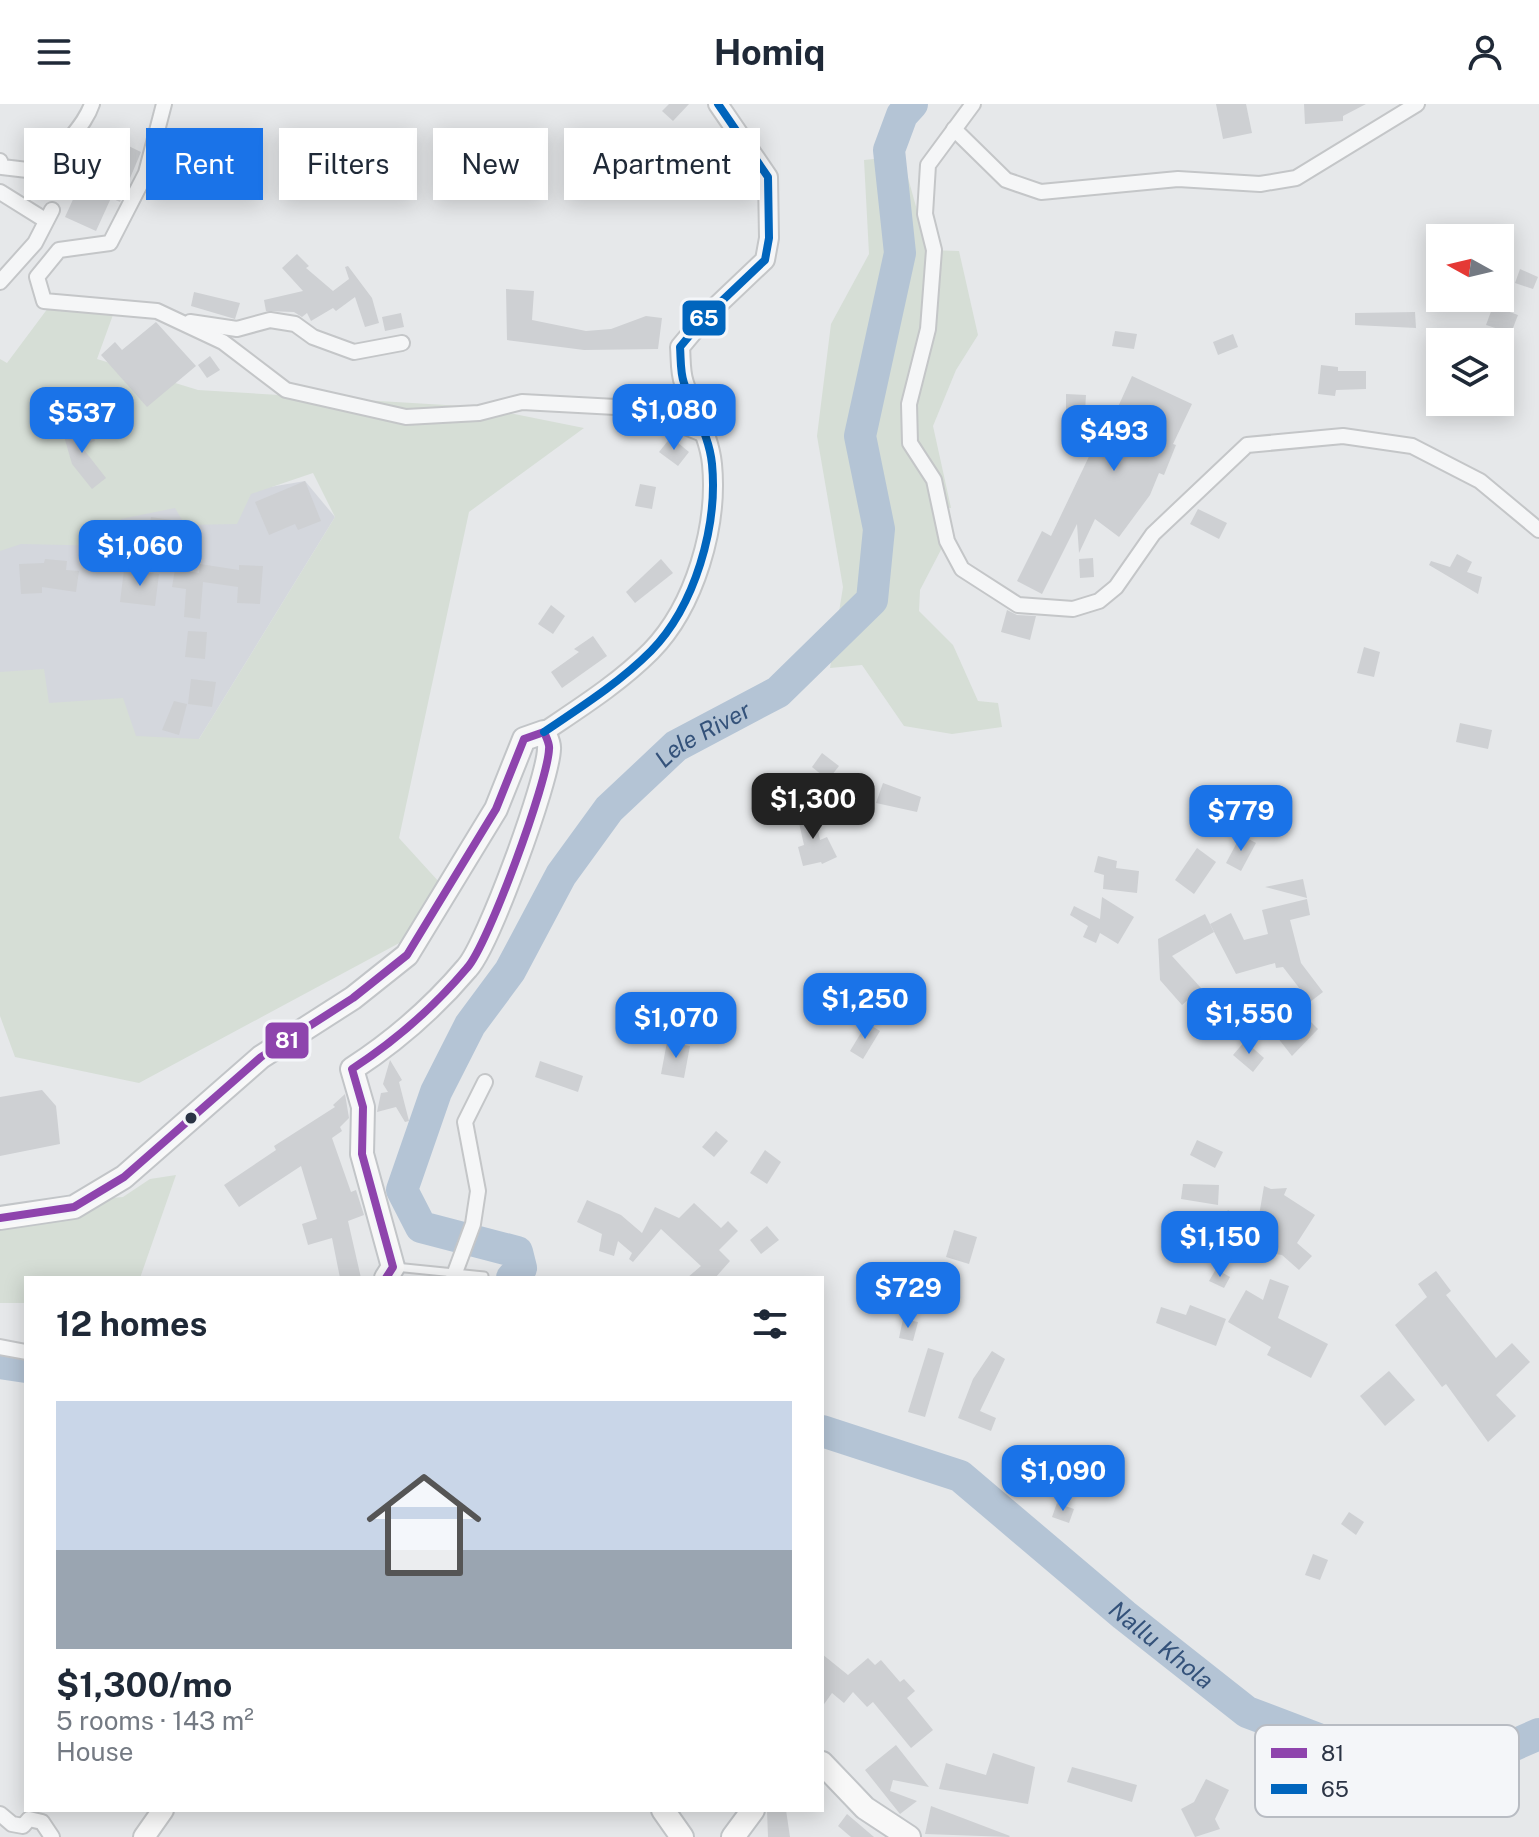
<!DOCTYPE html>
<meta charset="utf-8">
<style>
body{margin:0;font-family:"Public Sans",sans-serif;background:#f2f2f3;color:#1f2937;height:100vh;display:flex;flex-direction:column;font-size:30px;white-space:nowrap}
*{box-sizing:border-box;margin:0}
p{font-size:26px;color:#747a83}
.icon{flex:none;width:44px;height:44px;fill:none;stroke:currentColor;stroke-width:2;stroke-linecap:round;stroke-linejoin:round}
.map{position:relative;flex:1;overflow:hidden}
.details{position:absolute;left:24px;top:1172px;width:800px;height:536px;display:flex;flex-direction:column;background:#fff;border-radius:0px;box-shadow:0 4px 20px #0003}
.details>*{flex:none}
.banner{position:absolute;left:24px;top:24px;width:800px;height:72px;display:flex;gap:16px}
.needle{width:52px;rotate:278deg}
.buttons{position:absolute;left:1426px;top:120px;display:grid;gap:16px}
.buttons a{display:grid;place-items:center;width:88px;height:88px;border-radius:0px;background:#fff;box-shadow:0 4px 20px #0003;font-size:40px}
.price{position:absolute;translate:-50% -68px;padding:0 18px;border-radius:16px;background:#1a73e8;color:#fff;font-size:26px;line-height:52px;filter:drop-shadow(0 2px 4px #0008)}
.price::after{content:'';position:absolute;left:50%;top:48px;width:24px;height:18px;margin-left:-12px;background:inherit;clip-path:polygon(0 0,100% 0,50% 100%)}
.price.active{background:#222;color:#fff}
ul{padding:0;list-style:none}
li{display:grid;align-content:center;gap:16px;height:424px;padding:0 32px}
li span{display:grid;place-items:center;height:248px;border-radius:0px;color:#555}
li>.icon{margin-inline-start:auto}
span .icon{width:144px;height:144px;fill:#fffc;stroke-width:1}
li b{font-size:34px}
h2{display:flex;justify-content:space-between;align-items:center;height:96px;padding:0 32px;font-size:34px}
.chip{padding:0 28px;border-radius:0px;background:#fff;box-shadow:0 4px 20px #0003;font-size:28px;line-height:72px}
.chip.active{background:#1a73e8;color:#fff}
header{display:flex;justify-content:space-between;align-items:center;height:104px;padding:0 32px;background:#fff;font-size:36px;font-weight:700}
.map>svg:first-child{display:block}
</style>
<header><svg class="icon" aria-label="menu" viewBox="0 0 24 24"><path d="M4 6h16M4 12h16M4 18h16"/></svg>Homiq<svg class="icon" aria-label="person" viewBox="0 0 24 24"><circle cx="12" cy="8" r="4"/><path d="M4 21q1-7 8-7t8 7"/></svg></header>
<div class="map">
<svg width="1539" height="1733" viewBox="0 0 1539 1733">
<rect width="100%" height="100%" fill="#e6e8ea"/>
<polygon fill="#d4d7dd" points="305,377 335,413 199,635 0,671 0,430"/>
<g fill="#d6ded6">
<polygon points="902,52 928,146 959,147 978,231 956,266 933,322 951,404 940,403 945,438 920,486 919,507 953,541 978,597 998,599 1002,623 952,630 904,622 862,561 830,564 843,483 817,332 831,220 869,150 864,56"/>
<polygon points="48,204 114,208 97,255 198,286 479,303 584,324 469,408 399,734 440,779 403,837 139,979 15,953 0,912 0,568 44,565 49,599 123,594 136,632 199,635 335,413 313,369 251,390 237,420 185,421 175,404 121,415 113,442 21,440 0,447 0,255 7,259"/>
<polygon points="176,1071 140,1174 26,1174 26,1199 0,1199 0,1103 123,1093 150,1075"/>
</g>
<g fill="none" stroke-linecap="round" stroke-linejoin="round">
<g stroke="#b4c4d5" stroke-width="32">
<path id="s1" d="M512 1174 521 1164 517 1148 421 1123 402 1086 436 988 470 921 510 867 561 771 609 705 676 642 778 588 872 496 879 425 860 332 900 149 889 46 902 11 912 0"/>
<polyline points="0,1259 26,1263"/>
<path id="s2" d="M822 1327 960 1372 1124 1511 1247 1608 1334 1641H1514L1539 1630"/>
</g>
</g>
<g fill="#ced0d3">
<polygon points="669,0 689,0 673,17 662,7"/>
<polygon points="1216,0 1246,0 1252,29 1223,35"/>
<polygon points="1304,0 1366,0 1343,12 1343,17 1305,20"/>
<polygon points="650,25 664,27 659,53 613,42 616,28 648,35"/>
<polygon points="108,32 141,48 120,98 111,94 96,127 65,113 81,78 85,81"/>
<polygon points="60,63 64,66 50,86 38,77 47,65"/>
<polygon points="297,150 309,162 306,164 333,187 349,175 345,163 348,162 372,194 379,219 365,223 355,193 336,207 333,204 311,217 307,209 302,213 294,208 266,207 264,196 303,187 282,164"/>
<polygon points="1520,165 1538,173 1533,185 1515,179"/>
<polygon points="506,185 534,187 532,216 586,227 611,225 646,212 662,214 658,245 584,246 507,236"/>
<polygon points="194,188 240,199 235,215 191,202"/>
<polygon points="1493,202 1518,211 1511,229 1486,221"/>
<polygon points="1415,208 1416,224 1355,221 1355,209"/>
<polygon points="401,209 404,223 385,227 382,213"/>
<polygon points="156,218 196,262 147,303 101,251 115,238 122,246"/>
<polygon points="1115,227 1137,230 1134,245 1112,242"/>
<polygon points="1233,230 1238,243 1218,251 1213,238"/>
<polygon points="210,252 220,266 207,274 198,261"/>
<polygon points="1321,261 1338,263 1338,267 1366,267 1366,285 1336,286 1335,292 1318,290"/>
<polygon points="1132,272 1192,300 1173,340 1176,341 1164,371 1159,369 1150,391 1119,433 1095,415 1079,449 1077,420 1042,490 1017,477 1042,427 1051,432 1094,342 1086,339 1098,308 1113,314"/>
<polygon points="1066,290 1086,291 1085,308 1066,307"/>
<polygon points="59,315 71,328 90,322 95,337 81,342 106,374 92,385 72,360"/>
<polygon points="671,333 689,348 678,362 659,348"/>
<polygon points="305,377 321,417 298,426 295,420 269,431 255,398"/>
<polygon points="640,380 656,383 652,405 635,402"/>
<polygon points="1198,405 1227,419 1219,435 1190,420"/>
<polygon points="151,413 178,417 176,431 149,427"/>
<polygon points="1457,450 1472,458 1467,468 1482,473 1478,490 1429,461 1431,457 1450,463"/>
<polygon points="1093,454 1094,473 1080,474 1079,455"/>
<polygon points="45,455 67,457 66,466 79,467 76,488 42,483 42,489 21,490 19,460 44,459"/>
<polygon points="661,455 673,469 635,499 626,488"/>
<polygon points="200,460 239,466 239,461 263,462 260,500 237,499 238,483 203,478 200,515 184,513 186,485 172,483 175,465 199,469"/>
<polygon points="124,466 159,470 155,502 120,498"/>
<polygon points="551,501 565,512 553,530 538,520"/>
<polygon points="1007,506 1017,511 1036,512 1030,536 1001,528"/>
<polygon points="188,527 207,528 205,555 185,553"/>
<polygon points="593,532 607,552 562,584 551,568 579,548 574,545"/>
<polygon points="1364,543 1380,548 1374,573 1357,569"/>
<polygon points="191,575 216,578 212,603 188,600"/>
<polygon points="174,597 187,600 179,631 162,626"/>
<polygon points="1460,619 1492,626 1488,645 1456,638"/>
<polygon points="822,649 839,662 828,676 812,663"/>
<polygon points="883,679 921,693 917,708 876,699"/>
<polygon points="864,682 873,702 853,710 845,690"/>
<polygon points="813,703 820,736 827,733 837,753 822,760 821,758 803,762 798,743 804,741 797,710"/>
<polygon points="1241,731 1256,739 1241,767 1226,759"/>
<polygon points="1197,744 1216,758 1194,790 1175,776"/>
<polygon points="1098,752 1117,757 1116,764 1139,767 1137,789 1103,785 1104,771 1094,768"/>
<polygon points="1303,775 1307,794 1265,783"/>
<polygon points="1102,793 1134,813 1118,840 1100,829 1096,839 1083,833 1088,822 1070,811 1074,802 1100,815"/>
<polygon points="1307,795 1310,811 1290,816 1301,859 1323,888 1310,898 1283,863 1276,864 1275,859 1236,870 1210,820 1231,809 1244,836 1268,830 1262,806"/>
<polygon points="1205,810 1214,828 1172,852 1201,884 1182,901 1160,876 1158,835"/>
<polygon points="1297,904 1318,925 1292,952 1270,924"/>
<polygon points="867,919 880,927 863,955 850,947"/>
<polygon points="1245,937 1264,954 1253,968 1233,951"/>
<polygon points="667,938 690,942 684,974 661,970"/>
<polygon points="390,956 402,976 399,978 409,1017 405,1018 396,1003 377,1008 381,989 388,988 383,980"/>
<polygon points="540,957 583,972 578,988 535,973"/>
<polygon points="42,986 56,1002 60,1040 0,1052 0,993"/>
<polygon points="345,990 349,1014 340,1023 342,1027 332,1034 351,1088 356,1086 364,1111 348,1117 361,1174 340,1174 332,1134 308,1141 302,1120 317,1115 301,1062 239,1103 224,1081 276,1046 274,1042 335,1003 333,1001"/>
<polygon points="716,1027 728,1037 714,1053 702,1043"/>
<polygon points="1197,1036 1223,1048 1215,1064 1190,1051"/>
<polygon points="765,1046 781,1058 767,1080 750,1069"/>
<polygon points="1183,1080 1219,1081 1218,1101 1181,1095"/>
<polygon points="1264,1082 1271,1085 1287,1084 1284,1091 1315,1111 1297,1139 1312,1152 1299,1166 1282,1151 1253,1147"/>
<polygon points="587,1096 621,1111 642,1129 655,1103 679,1114 694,1099 721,1124 728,1117 738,1127 719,1146 730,1157 715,1174 687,1174 701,1162 661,1125 633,1158 629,1155 632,1149 618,1137 614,1152 599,1147 602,1130 577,1118"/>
<polygon points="1228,1106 1245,1117 1231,1138 1214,1127"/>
<polygon points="767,1122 779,1136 761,1150 750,1136"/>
<polygon points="954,1126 977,1133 969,1160 946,1153"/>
<polygon points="1216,1165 1230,1173 1224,1184 1209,1177"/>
<polygon points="1436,1167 1451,1187 1446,1191 1496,1254 1512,1239 1530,1258 1496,1291 1516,1312 1488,1338 1446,1280 1442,1283 1395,1221 1427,1193 1418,1180"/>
<polygon points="1270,1175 1289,1182 1278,1214 1328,1240 1311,1274 1267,1251 1271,1243 1228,1218 1246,1186 1263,1196"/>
<polygon points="1190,1201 1226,1215 1216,1242 1156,1219 1161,1203 1186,1211"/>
<polygon points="903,1215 918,1218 913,1237 899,1234"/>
<polygon points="928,1244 944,1249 925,1313 908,1308"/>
<polygon points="992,1247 1005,1255 980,1307 996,1314 991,1327 958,1314 973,1275"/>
<polygon points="1389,1267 1415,1296 1385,1322 1360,1292"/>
<polygon points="1057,1399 1074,1405 1069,1419 1052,1413"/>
<polygon points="1349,1408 1364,1418 1356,1431 1341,1420"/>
<polygon points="1313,1450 1328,1456 1320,1476 1305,1471"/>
<polygon points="822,1550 848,1571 868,1554 875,1561 881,1556 900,1578 904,1575 915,1587 907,1594 933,1626 911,1644 873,1598 867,1603 853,1588 844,1599 832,1589 822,1603"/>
<polygon points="896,1641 929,1683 893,1676 890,1687 917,1697 900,1710 865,1666"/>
<polygon points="993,1649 1035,1663 1028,1700 939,1685 946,1659 986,1671"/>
<polygon points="1072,1663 1137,1681 1132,1698 1067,1678"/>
<polygon points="1206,1675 1229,1686 1215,1715 1220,1725 1195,1733 1181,1705 1194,1698"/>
<polygon points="931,1702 1010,1732 1009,1733 925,1730"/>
<polygon points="767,1706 786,1706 790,1733 768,1733"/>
<polygon points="847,1710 874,1733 851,1733 838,1722"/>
</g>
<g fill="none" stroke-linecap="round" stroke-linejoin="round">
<defs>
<polyline id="service" points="395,1163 484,1172"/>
<g id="minor">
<polyline points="164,0 146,69 110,139 59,146 37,173 44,197 157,207 223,238 286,286 406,313 479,309 522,298 616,303 656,311 707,332"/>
<polyline points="973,0 928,61 925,110 934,146 928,225 909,300 910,339 934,376 947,437 962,465 1018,501 1073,505 1099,497 1116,483 1153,430 1247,341 1343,332 1412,342 1480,377 1539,426"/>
<polyline points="954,25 1006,76 1041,88 1178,75 1260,80 1296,74 1417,0"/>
<path d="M0 57 2 63 36 67 40 55 57 54C68 34 85 21 92 0"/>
<polyline points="0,88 45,116"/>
<polyline points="0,178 35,139 52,106"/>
<polyline points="190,218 237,225 270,216 295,220 313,233 354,248 402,239"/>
<polyline points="453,1174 473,1120 478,1087 465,1018 485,978"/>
<polyline points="0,1243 26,1248"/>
<polyline points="0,1710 12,1720 23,1722 29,1715 42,1718 52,1733"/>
</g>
<path id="tertiary" d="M544 628C581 603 619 579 651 547 695 502 718 422 712 360 709 330 693 307 684 279 680 268 681 255 680 243L705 213 765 156 769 134 768 73 718 0"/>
<polyline id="secondary" points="144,1733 163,1706"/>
<g id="primary">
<path d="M0 1114 74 1103 124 1073 261 953 353 894 407 851 496 705 524 635 544 628C546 633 550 640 549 645 548 677 488 841 467 864 434 903 395 937 352 965L363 1003 362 1050 393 1163 386 1174"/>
<polyline points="822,1659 865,1704 909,1733"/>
<polyline points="663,1706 682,1733"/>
<polyline points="733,1733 753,1706"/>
</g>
</defs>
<use href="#service" stroke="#c4c6c8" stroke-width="11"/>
<use href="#minor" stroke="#c4c6c8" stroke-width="18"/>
<use href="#tertiary" stroke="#c4c6c8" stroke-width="22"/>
<use href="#secondary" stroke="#c4c6c8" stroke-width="24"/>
<use href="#primary" stroke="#c2c5c8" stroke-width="26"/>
<use href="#service" stroke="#f5f6f7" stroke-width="7"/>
<use href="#minor" stroke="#f5f6f7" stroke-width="14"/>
<use href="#tertiary" stroke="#f5f6f7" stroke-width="18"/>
<use href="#secondary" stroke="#f8f8f8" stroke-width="20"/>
<use href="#primary" stroke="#f8f8f8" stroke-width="22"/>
<defs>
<path id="bus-1" d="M0 1114 74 1103 124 1073 261 953 353 894 407 851 496 705 524 635 544 628C546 633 550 640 549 645 548 677 488 841 467 864 434 903 395 937 352 965L363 1003 362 1050 393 1163 386 1174"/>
<path id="bus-2" d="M544 628C581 603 619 579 651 547 695 502 718 422 712 360 709 330 693 307 684 279 680 268 681 255 680 243L705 213 765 156 769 134 768 73 718 0"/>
</defs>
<use href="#bus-1" stroke="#f4f6f9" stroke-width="14"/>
<use href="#bus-2" stroke="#f4f6f9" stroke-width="14"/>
<use href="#bus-1" stroke="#8e44ad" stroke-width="8"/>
<use href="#bus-2" stroke="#0065bd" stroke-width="8"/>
</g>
<circle fill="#2b3445" stroke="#f4f6f9" stroke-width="3" cx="191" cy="1014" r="7"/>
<g text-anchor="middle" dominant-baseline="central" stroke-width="6" stroke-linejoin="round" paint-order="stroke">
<g font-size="24" font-style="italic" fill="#34527a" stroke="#f4f6f9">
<text stroke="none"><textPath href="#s1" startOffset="728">Lele River</textPath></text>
<text stroke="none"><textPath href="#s2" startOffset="408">Nallu Khola</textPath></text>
</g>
</g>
<rect x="1255" y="1621" width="264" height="92" rx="12" fill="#f4f6f9" stroke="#b8bcc3" stroke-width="2"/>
<rect x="1271" y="1644" width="36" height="10" fill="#8e44ad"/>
<rect x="1271" y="1680" width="36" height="10" fill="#0065bd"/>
<g font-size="22" fill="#2b3445">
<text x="1321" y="1657">81</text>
<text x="1321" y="1693">65</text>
</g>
<g stroke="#f4f6f9" stroke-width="3">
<rect x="681" y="195" width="46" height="38" rx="8" fill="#0065bd"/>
<rect x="264" y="917" width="46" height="39" rx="8" fill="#8e44ad"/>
</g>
<g font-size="22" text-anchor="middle" font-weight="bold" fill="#fff">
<text x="704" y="222">65</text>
<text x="287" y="944">81</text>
</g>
</svg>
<div class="buttons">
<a><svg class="needle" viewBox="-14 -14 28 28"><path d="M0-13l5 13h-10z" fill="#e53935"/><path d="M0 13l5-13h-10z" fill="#747a83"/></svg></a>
<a><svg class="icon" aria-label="layers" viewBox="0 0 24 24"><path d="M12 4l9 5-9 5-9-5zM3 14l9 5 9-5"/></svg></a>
</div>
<b class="price" style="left:674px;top:348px">$1,080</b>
<b class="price" style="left:82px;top:351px">$537</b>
<b class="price" style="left:1114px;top:369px">$493</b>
<b class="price" style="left:140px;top:484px">$1,060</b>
<b class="price active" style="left:813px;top:737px">$1,300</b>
<b class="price" style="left:1241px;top:749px">$779</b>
<b class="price" style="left:865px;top:937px">$1,250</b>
<b class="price" style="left:1249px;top:952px">$1,550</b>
<b class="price" style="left:676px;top:956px">$1,070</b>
<b class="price" style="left:1220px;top:1175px">$1,150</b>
<b class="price" style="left:908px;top:1226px">$729</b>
<b class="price" style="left:1063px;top:1409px">$1,090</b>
<div class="banner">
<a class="chip">Buy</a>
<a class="chip active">Rent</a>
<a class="chip">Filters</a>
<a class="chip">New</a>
<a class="chip">Apartment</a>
</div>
<section class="details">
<h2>12 homes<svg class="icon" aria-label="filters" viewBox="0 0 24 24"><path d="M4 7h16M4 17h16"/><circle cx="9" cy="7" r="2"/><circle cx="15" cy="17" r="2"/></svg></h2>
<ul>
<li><span style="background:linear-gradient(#c9d6e8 60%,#9aa5b1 0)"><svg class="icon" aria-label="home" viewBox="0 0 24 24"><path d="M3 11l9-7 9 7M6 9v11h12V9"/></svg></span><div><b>$1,300/mo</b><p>5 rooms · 143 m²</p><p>House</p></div></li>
</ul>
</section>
</div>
